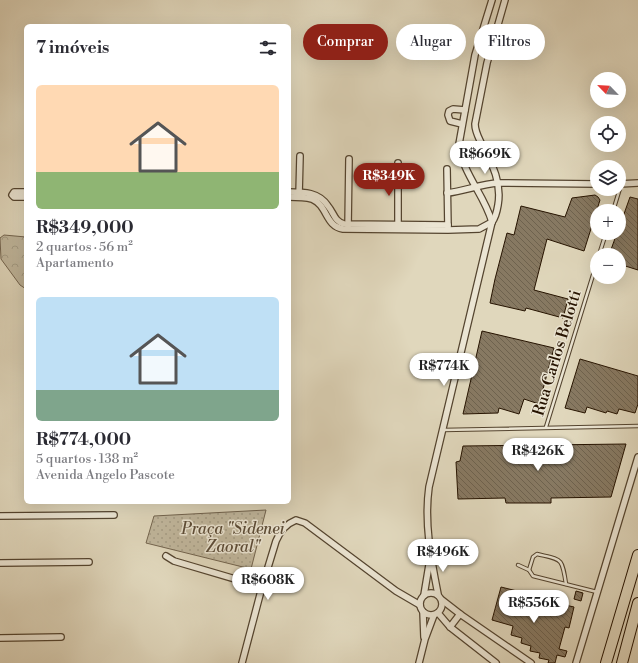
<!DOCTYPE html>
<html lang="pt">
<meta charset="utf-8">
<style>
body{margin:0;font-family:"Libre Bodoni",serif;background:#f7f7f7;color:#2b2b33;height:100vh;display:flex;flex-direction:column;font-size:15px;white-space:nowrap}
*{box-sizing:border-box;margin:0}
p{font-size:13px;color:#7c7c81}
.icon{flex:none;width:22px;height:22px;fill:none;stroke:currentColor;stroke-width:2;stroke-linecap:round;stroke-linejoin:round}
.map{position:relative;flex:1;overflow:hidden}
.sheet{position:absolute;left:24px;top:24px;width:267px;height:480px;display:flex;flex-direction:column;background:#fff;border-radius:6px;box-shadow:0 4px 16px #0002}
.sheet>*{flex:none}
.hud{position:absolute;left:303px;top:24px;width:275px;height:36px;display:flex;gap:8px}
.needle{width:26px;rotate:295deg}
.tools{position:absolute;left:590px;top:72px;display:grid;gap:8px}
.tools a{display:grid;place-items:center;width:36px;height:36px;border-radius:50%;background:#fff;box-shadow:0 4px 16px #0002;font-size:20px}
.price{position:absolute;translate:-50% -34px;padding:0 9px;border-radius:14px;background:#fff;color:#222;font-size:13px;line-height:26px;filter:drop-shadow(0 1px 2px #0008)}
.price::after{content:'';position:absolute;left:50%;top:24px;width:12px;height:9px;margin-left:-6px;background:inherit;clip-path:polygon(0 0,100% 0,50% 100%)}
.price.active{background:#8f2418;color:#fff}
ul{padding:0;list-style:none}
li{display:grid;align-content:center;gap:8px;height:212px;padding:0 12px}
li span{display:grid;place-items:center;height:124px;border-radius:6px;color:#555}
li>.icon{margin-inline-start:auto}
span .icon{width:72px;height:72px;fill:#fffc;stroke-width:1}
li b{font-size:17px}
h2{display:flex;justify-content:space-between;align-items:center;height:48px;padding:0 12px;font-size:17px}
.tag{padding:0 14px;border-radius:18px;background:#fff;box-shadow:0 4px 16px #0002;font-size:14px;line-height:36px}
.tag.active{background:#8f2418;color:#fff}
.map>svg:first-child{display:block}
</style>
<div class="map">
<svg width="638" height="663" viewBox="0 0 638 663">
<defs>
<pattern id="grass-dots" width="8" height="8" patternUnits="userSpaceOnUse"><rect width="8" height="8" fill="#c0b69c"/><path d="M2 2h.1M6 6h.1" fill="none" stroke="#a59c85" stroke-width="1.8" stroke-linecap="round"/></pattern>
<pattern id="forest-crowns" width="20" height="18" patternUnits="userSpaceOnUse"><rect width="20" height="18" fill="#c0b69c"/><path d="M2 6a3 3 0 1 1 6 0M12 15a3 3 0 1 1 6 0" fill="none" stroke="#a59c85"/></pattern>
<pattern id="building-back-hatch" width="6" height="6" patternUnits="userSpaceOnUse"><rect width="6" height="6" fill="#877962"/><path d="M-1 5l2 2M0 0l6 6M5-1l2 2" fill="none" stroke="#6e624e"/></pattern>
</defs>
<rect width="100%" height="100%" fill="#e0d7bc"/>
<filter id="stains"><feTurbulence type="fractalNoise" baseFrequency=".005" numOctaves="4"/><feColorMatrix values="0 0 0 0 .2 0 0 0 0 .09 0 0 0 0 .02 0 0 0 .5 -.17"/></filter>
<radialGradient id="worn" r=".72"><stop offset=".6" stop-color="#630" stop-opacity="0"/><stop offset="1" stop-color="#630" stop-opacity=".3"/></radialGradient>
<polygon fill="url(#grass-dots)" stroke="#73644e" points="266,510 251,569 146,543 154,516"/>
<polygon fill="url(#forest-crowns)" stroke="#73644e" points="4,235 26,237 26,289 20,285 1,259 0,238"/>
<g fill="url(#building-back-hatch)" stroke="#261300">
<polygon points="595,195 598,197 600,200 584,251 547,239 534,290 568,299 563,318 526,308 525,311 490,303 495,279 507,233 514,235 521,206 565,217 572,198"/>
<polygon points="630,197 638,199 638,270 619,264 619,255 609,255 617,233 619,233 619,228"/>
<polygon points="482,331 554,348 539,404 524,399 519,414 499,408 498,413 463,414"/>
<polygon points="580,359 638,376 638,404 635,413 619,409 617,414 607,411 606,413 587,407 585,413 565,408"/>
<polygon points="626,444 611,497 551,498 551,503 506,503 505,498 458,499 456,462 460,461 463,446"/>
<polygon points="501,587 521,592 519,600 564,612 565,605 574,607 569,628 565,627 559,649 567,651 565,657 557,655 555,663 548,663 549,660 539,658 540,653 530,651 531,646 521,643 522,638 511,635 513,626 492,620"/>
<polygon points="576,591 583,593 581,601 574,599"/>
</g>
<g fill="none" stroke-linecap="round" stroke-linejoin="round">
<defs>
<g id="lane">
<polyline points="613,211 621,185"/>
<polyline points="599,255 606,233"/>
<polyline points="546,427 597,262"/>
<polyline points="443,430 638,426"/>
<polyline points="518,565 529,570 533,576 597,592"/>
<path d="M529 570 533 557 537 554C562 560 562 557 566 584"/>
</g>
<g id="street">
<path d="M492 0 475 55 459 144C462 173 484 194 492 222"/>
<polyline points="462,124 450,121 448,115 449,111 453,109 465,110"/>
<polyline points="447,169 448,228"/>
<polyline points="619,184 638,183"/>
<polyline points="26,192 14,192 12,195 14,197 26,197"/>
<path d="M289 192C304 192 319 192 328 206 334 213 334 221 344 224L448 225"/>
<path d="M447 193C465 191 481 184 498 183L597 184"/>
<polyline points="299,195 300,156"/>
<path d="M289 197C297 197 304 197 312 199 328 206 325 226 343 229L448 230 479 229 492 222"/>
<polyline points="348,227 349,159"/>
<polyline points="398,227 398,163"/>
<polyline points="0,516 114,515"/>
<polyline points="166,556 174,561 262,587"/>
<polyline points="0,563 89,562"/>
<circle cx="431" cy="604" r="11"/>
<path d="M438 594C431 559 424 523 429 487L492 222C496 217 497 211 498 205 502 182 492 164 482 145 479 138 475 132 475 124L487 63 505 0"/>
<polyline points="424,595 430,559"/>
<polyline points="442,600 460,614 531,663"/>
<polyline points="423,612 424,637"/>
<polyline points="438,613 450,627 496,663"/>
<polyline points="450,627 460,614"/>
<polyline points="0,638 61,637"/>
<path d="M242 663 262 587 276 541C280 531 286 524 296 520L305 523 396 591 420 605"/>
<polyline points="419,663 425,639 434,615"/>
<polyline points="576,663 638,457"/>
</g>
<g id="highway">
<polyline points="606,663 638,555"/>
<polyline points="622,663 638,603"/>
</g>
</defs>
<use href="#lane" stroke="#54442f" stroke-width="4.5"/>
<use href="#street" stroke="#54442f" stroke-width="8"/>
<use href="#highway" stroke="#261300" stroke-width="12"/>
<use href="#lane" stroke="#ebe5d3" stroke-width="2.5"/>
<use href="#street" stroke="#ebe5d3" stroke-width="5.5"/>
<use href="#highway" stroke="#e0d7bc" stroke-width="10"/>
</g>
<g text-anchor="middle" dominant-baseline="central" stroke-width="3" stroke-linejoin="round" paint-order="stroke">
<g font-size="16" fill="#261300" stroke="#ebe5d3">
<text transform="translate(557 353) rotate(-73)">Rua Carlos Belotti</text>
</g>
<g font-size="16" font-style="italic" fill="#5c4c37" stroke="#ebe5d3">
<text x="233" y="529">Praça "Sidenei<tspan x="233" dy="18">Zaoral"</tspan></text>
</g>
</g>
<rect width="100%" height="100%" filter="url(#stains)"/>
<rect width="100%" height="100%" fill="url(#worn)"/>
</svg>
<div class="tools">
<a><svg class="needle" viewBox="-14 -14 28 28"><path d="M0-13l5 13h-10z" fill="#e53935"/><path d="M0 13l5-13h-10z" fill="#7c7c81"/></svg></a>
<a><svg class="icon" aria-label="locate" viewBox="0 0 24 24"><circle cx="12" cy="12" r="6"/><path d="M12 2v4M12 18v4M2 12h4M18 12h4"/></svg></a>
<a><svg class="icon" aria-label="layers" viewBox="0 0 24 24"><path d="M12 4l9 5-9 5-9-5zM3 14l9 5 9-5"/></svg></a>
<a>+</a>
<a>−</a>
</div>
<b class="price" style="left:485px;top:175px">R$669K</b>
<b class="price active" style="left:389px;top:197px">R$349K</b>
<b class="price" style="left:444px;top:387px">R$774K</b>
<b class="price" style="left:538px;top:472px">R$426K</b>
<b class="price" style="left:443px;top:573px">R$496K</b>
<b class="price" style="left:268px;top:601px">R$608K</b>
<b class="price" style="left:534px;top:624px">R$556K</b>
<div class="hud">
<a class="tag active">Comprar</a>
<a class="tag">Alugar</a>
<a class="tag">Filtros</a>
</div>
<section class="sheet">
<h2>7 imóveis<svg class="icon" aria-label="filters" viewBox="0 0 24 24"><path d="M4 7h16M4 17h16"/><circle cx="9" cy="7" r="2"/><circle cx="15" cy="17" r="2"/></svg></h2>
<ul>
<li><span style="background:linear-gradient(#ffd9b3 70%,#8fb573 0)"><svg class="icon" aria-label="home" viewBox="0 0 24 24"><path d="M3 11l9-7 9 7M6 9v11h12V9"/></svg></span><div><b>R$349,000</b><p>2 quartos · 56 m²</p><p>Apartamento</p></div></li>
<li><span style="background:linear-gradient(#bfe0f5 75%,#7fa58c 0)"><svg class="icon" aria-label="home" viewBox="0 0 24 24"><path d="M3 11l9-7 9 7M6 9v11h12V9"/></svg></span><div><b>R$774,000</b><p>5 quartos · 138 m²</p><p>Avenida Angelo Pascote</p></div></li>
</ul>
</section>
</div>
